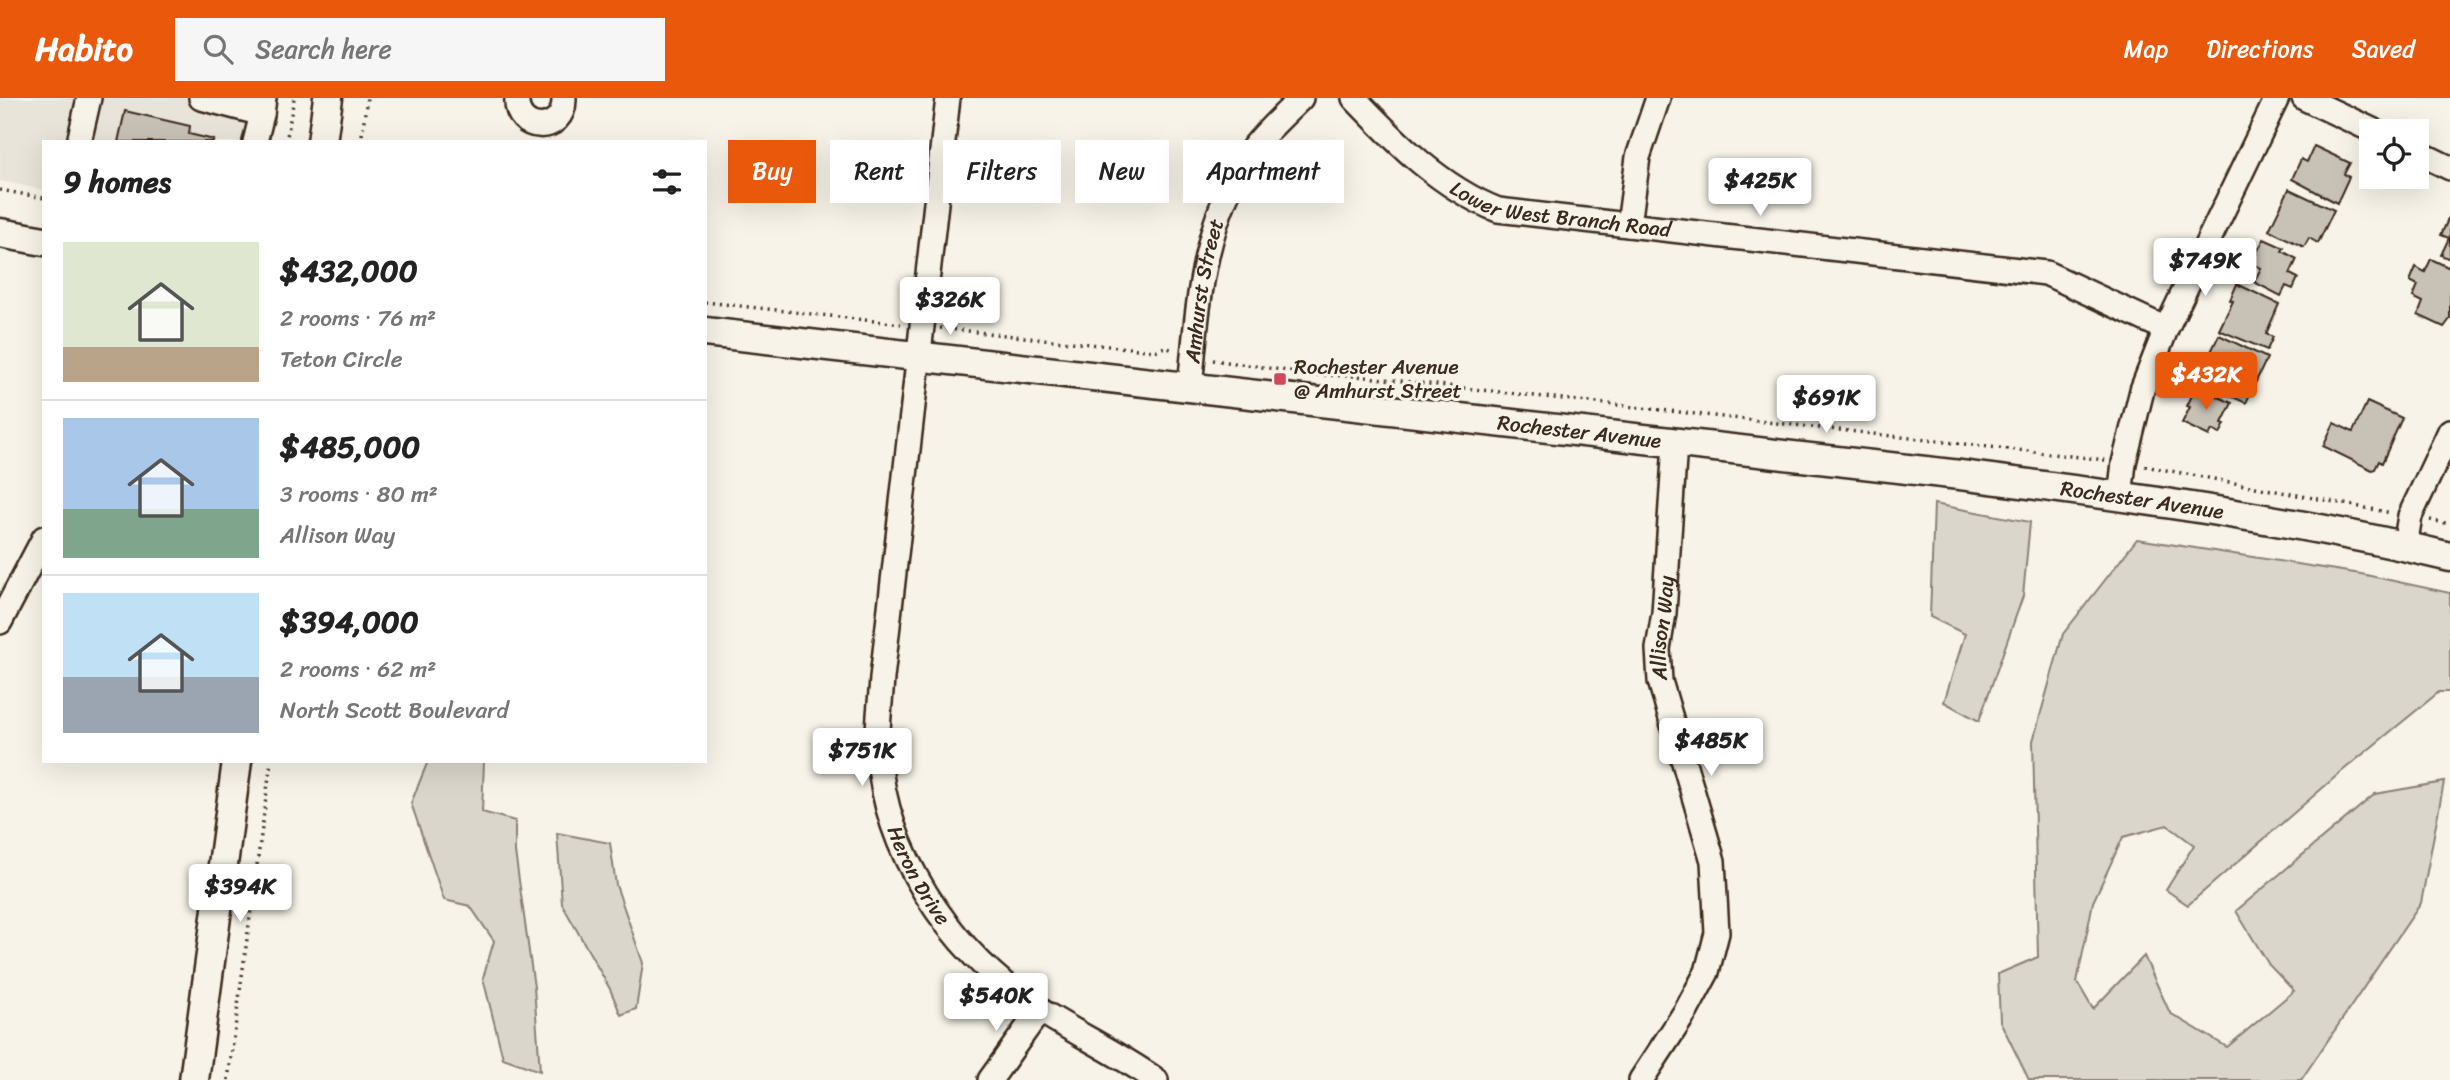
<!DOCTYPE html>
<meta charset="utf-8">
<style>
body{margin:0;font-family:Sriracha,sans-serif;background:#f6f6f6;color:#222;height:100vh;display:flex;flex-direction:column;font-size:26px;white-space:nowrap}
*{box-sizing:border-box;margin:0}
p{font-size:23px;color:#767676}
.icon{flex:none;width:38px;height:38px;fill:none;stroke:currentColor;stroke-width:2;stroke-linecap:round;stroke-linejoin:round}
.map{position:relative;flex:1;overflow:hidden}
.panel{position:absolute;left:42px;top:42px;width:665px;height:623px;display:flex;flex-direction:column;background:#fff;border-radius:0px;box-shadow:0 7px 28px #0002}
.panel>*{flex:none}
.banner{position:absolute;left:728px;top:42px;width:665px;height:63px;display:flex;gap:14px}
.controls{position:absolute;left:2359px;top:21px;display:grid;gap:14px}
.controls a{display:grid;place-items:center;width:70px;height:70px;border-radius:0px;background:#fff;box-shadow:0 7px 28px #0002;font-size:35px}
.price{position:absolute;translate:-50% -60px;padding:0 16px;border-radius:7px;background:#fff;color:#222;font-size:23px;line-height:46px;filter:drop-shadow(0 2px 4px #0008)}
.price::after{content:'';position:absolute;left:50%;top:42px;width:21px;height:16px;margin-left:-10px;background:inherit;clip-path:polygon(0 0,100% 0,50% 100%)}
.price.selected{background:#ea580c;color:#fff}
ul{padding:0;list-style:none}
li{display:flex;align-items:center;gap:21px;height:175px;padding:0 21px}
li+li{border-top:2px solid #e0e0e0}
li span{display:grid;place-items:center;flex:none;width:196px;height:140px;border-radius:0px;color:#555}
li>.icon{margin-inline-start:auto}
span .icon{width:84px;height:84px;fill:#fffc;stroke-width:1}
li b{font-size:30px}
h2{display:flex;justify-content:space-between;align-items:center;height:84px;padding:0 21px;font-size:30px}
.pill{padding:0 24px;border-radius:0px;background:#fff;box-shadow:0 7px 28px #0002;font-size:24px;line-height:63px}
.pill.selected{background:#ea580c;color:#fff}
header{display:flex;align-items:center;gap:42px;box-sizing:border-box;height:98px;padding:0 35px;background:#ea580c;color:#fff}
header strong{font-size:33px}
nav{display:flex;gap:38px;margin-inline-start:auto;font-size:24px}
.search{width:490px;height:63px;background:#f6f6f6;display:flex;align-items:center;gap:18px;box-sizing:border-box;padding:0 24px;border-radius:0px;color:#767676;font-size:26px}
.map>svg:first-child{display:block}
</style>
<header>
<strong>Habito</strong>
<div class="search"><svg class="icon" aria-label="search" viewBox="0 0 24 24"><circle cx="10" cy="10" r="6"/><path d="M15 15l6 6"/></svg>Search here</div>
<nav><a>Map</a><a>Directions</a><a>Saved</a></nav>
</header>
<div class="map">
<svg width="2450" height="982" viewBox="0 0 2450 982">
<rect width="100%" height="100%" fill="#f7f3e8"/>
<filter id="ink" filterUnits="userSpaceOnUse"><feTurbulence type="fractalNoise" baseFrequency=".0143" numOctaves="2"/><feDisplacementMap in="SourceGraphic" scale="14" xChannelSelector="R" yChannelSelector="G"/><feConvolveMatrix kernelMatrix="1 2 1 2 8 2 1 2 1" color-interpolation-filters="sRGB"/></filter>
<g filter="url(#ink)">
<polygon fill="#e9e4d9" points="0,0 276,0 269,44 44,44 44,92 0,83"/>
<g fill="#dbd6cb" stroke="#8b8074" stroke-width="2">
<polygon points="1934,406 2030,424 2023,498 1979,623 1944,604 1965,536 1930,519"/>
<polygon points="2137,441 2361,476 2450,495 2450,594 2439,594 2341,674 2188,807 2166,792 2194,747 2167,727 2123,739 2093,804 2077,884 2093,911 2144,858 2170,915 2227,949 2294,893 2269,867 2236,813 2375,696 2444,684 2421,805 2301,982 2029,982 2000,923 1998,876 2038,859 2033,643 2063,536"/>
<polygon points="428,663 484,663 482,714 515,723 515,754 534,889 540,973 503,960 483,880 494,843 470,808 444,802 411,705"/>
<polygon points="557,735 610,745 616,787 643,865 636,911 621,917 610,891 562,806"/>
</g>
<g fill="#c8c1b6" stroke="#3b2a1e" stroke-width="2">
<polygon points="125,13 190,28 189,36 214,42 213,44 118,44"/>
<polygon points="2314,48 2350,65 2344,76 2349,79 2337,105 2292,81 2301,61 2307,64"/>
<polygon points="2289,91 2334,112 2318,145 2309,140 2304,149 2269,132"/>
<polygon points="2450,117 2450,161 2441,157 2449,140 2441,137"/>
<polygon points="2264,141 2284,150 2282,153 2297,161 2290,176 2298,180 2293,191 2286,188 2281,198 2254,184 2261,170 2251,165"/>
<polygon points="2431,161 2450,170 2450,221 2444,229 2418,217 2423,204 2413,199 2418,187 2410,183 2416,169 2425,174"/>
<polygon points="2237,186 2279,206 2266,236 2273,239 2267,252 2219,232 2233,203 2230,202"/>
<polygon points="2219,237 2267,260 2246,305 2197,283"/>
<polygon points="2196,289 2232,305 2222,325 2225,326 2220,336 2212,332 2209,338 2182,325 2190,309 2187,308"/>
<polygon points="2367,304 2402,320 2382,365 2379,363 2375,371 2372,372 2323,348 2334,325 2353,334"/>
</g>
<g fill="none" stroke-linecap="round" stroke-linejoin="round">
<defs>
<g id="minor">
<polyline points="201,0 262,16 264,0"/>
<path d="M517 0C514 35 565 38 564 0"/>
<path id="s1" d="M948 0 882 580C881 599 878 619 878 639 879 750 950 854 1041 913 1079 937 1119 956 1156 982"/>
<path id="s2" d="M1354 0C1396 44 1440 89 1498 112L2046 175 2166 231"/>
<polyline points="2304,0 2374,33"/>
<polyline points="79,44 89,0"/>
<polyline points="255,44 262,16"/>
<polyline points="2417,54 2450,70"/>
<polyline points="1629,127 1638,59 1658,0"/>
<path id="s3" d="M1190 290C1198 206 1202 122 1253 50 1267 32 1285 16 1301 0"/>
<polyline points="2120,398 2124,365 2142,292 2166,231 2277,0"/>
<polyline points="2405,448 2410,418 2450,333"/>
<polyline points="0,524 44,440"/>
<polyline points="990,982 1040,912"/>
<path id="s4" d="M1641 982 1686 913 1707 874 1717 835 1713 763 1660 583 1658 551 1664 515 1675 345"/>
</g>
<g id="major">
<polyline points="322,44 328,0"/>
<polyline points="0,135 44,143"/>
<path id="s5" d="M705 234 1960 377C2124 398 2289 420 2450 459"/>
<polyline points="194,982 237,663"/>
</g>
</defs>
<use href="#minor" stroke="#3b2a1e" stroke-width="28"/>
<use href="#major" stroke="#3b2a1e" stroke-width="33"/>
<g stroke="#3b2a1e" stroke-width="3.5" stroke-dasharray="2 5" stroke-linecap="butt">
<polyline points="286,44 294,0"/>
<polyline points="361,44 367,0"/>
<polyline points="0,92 44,100"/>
<polyline points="705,204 901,226"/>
<polyline points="940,230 1155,253 1165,249 1175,253"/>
<polyline points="1213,262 1316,277 1357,278 2106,362"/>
<polyline points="2145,368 2392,415"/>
<polyline points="2430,422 2450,426"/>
<polyline points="228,982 271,663"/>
</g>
<use href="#minor" stroke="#f7f3e8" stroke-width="23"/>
<use href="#major" stroke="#f7f3e8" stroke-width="28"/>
</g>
</g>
<rect fill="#d1495b" stroke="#f7f3e8" stroke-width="2.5" x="1273" y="274" width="14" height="14" rx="3.5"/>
<g text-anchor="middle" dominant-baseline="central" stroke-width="6" stroke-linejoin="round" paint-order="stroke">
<g font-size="21" fill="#3b2a1e" stroke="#f7f3e8">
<text stroke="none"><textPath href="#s2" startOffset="245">Lower West Branch Road</textPath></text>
<text stroke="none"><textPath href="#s3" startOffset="98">Amhurst Street</textPath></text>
<text stroke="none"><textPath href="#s5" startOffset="880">Rochester Avenue</textPath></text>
<text stroke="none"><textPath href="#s5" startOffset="1447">Rochester Avenue</textPath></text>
<text stroke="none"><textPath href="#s4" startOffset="480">Allison Way</textPath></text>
<text stroke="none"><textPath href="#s1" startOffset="789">Heron Drive</textPath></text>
</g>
<g font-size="21" fill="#3b2a1e" stroke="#f7f3e8" text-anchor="start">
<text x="1294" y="269">Rochester Avenue<tspan x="1294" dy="24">@ Amhurst Street</tspan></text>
</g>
</g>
</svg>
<div class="controls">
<a><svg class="icon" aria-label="locate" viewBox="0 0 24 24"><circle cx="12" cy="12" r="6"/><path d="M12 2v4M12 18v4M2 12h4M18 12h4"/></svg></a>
</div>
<b class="price" style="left:1760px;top:120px">$425K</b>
<b class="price" style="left:2205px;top:200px">$749K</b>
<b class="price" style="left:950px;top:239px">$326K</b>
<b class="price selected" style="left:2206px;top:314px">$432K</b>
<b class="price" style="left:1826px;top:337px">$691K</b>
<b class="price" style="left:1711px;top:680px">$485K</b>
<b class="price" style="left:862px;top:690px">$751K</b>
<b class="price" style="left:240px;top:826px">$394K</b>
<b class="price" style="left:996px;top:935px">$540K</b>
<div class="banner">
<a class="pill selected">Buy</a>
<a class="pill">Rent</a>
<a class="pill">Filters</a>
<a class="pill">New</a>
<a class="pill">Apartment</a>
</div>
<section class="panel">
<h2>9 homes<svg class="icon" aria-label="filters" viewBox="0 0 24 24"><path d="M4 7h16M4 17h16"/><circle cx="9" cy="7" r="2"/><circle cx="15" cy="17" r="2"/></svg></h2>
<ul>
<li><span style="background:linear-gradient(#dfe7d0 75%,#b9a48a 0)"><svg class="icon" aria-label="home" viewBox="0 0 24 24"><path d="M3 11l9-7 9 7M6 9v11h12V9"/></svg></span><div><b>$432,000</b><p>2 rooms · 76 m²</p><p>Teton Circle</p></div></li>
<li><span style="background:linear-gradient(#a9c7e8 65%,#7fa58c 0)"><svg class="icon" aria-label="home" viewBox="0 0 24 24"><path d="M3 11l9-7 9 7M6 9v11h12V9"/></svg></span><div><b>$485,000</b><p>3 rooms · 80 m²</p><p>Allison Way</p></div></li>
<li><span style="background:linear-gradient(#bfe0f5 60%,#9aa5b1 0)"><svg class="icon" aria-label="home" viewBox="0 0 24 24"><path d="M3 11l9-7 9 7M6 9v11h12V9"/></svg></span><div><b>$394,000</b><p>2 rooms · 62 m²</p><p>North Scott Boulevard</p></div></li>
</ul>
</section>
</div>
